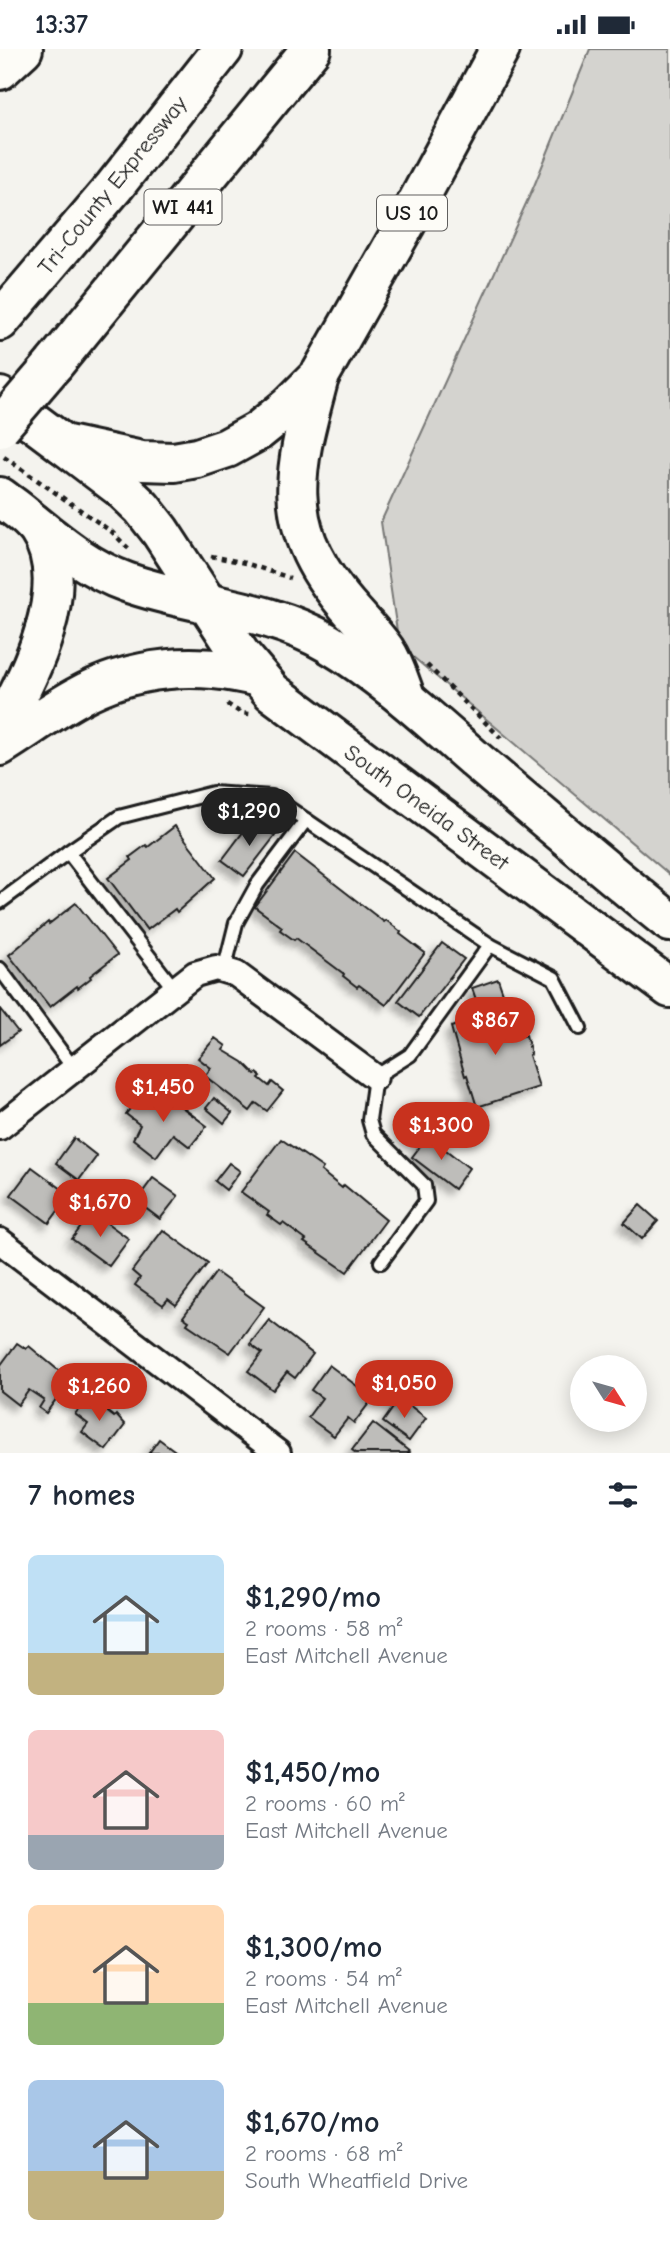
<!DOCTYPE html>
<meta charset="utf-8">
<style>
body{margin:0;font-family:"Comic Neue",sans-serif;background:#f6f6f7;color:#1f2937;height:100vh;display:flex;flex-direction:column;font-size:26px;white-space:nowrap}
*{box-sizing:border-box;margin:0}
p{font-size:23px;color:#747a83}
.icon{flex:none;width:38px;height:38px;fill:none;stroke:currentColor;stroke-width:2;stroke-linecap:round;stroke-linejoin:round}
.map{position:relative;height:1404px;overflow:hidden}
.details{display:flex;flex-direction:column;background:#fff;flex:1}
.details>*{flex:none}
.needle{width:46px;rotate:127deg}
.tools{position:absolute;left:570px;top:1306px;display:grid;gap:14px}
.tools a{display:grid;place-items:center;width:77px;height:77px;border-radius:50%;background:#fff;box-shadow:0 4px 18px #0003;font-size:35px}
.price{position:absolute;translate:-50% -60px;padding:0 16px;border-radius:24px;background:#c8321e;color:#fff;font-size:23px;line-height:46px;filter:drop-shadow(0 2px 4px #0008)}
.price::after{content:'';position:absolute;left:50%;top:42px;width:21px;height:16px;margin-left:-10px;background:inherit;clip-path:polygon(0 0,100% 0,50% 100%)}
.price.active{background:#222;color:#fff}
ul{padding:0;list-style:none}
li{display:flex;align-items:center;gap:21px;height:175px;padding:0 28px}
li span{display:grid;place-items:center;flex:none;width:196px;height:140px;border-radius:10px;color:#555}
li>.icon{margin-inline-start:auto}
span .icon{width:84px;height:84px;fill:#fffc;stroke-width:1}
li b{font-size:30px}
h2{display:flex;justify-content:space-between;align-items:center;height:84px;padding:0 28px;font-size:30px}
.status{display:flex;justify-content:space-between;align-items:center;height:49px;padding:0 35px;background:#fff;direction:ltr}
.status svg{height:19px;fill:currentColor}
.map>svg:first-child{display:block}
</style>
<div class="status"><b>13:37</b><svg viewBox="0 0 49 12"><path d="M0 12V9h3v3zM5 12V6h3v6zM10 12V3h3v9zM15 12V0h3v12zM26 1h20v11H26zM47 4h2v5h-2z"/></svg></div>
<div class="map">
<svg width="670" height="1404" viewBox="0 0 670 1404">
<defs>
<filter id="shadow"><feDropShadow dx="-6" dy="6" stdDeviation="3.5" flood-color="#0004"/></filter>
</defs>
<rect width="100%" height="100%" fill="#f4f3ee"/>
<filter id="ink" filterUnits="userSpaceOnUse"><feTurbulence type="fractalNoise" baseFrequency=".0143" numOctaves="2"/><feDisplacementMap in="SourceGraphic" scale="14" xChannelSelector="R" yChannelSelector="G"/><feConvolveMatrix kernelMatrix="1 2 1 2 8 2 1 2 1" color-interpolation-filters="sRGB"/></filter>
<g filter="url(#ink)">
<polygon fill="#d4d3cf" stroke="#787876" stroke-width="2" points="590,0 670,0 670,826 399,596 381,473 534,137"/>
<g fill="#bebdba" stroke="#1c1c1c" stroke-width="2" filter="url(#shadow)">
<polygon points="253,770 275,787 244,827 222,811"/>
<polygon points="175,777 215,829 177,863 175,860 147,881 108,829 132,811 130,808 146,796 148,798"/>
<polygon points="295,804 384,873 386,871 401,883 400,885 425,904 386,956 359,936 357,938 343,927 344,925 296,889 294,891 280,881 282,878 255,858"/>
<polygon points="76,854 117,906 90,927 91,929 78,939 77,937 50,958 9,906 48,873 49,875"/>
<polygon points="442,894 464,910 419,968 398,952"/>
<polygon points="498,930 507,956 481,965 472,939"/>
<polygon points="513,958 523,987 526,986 531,1005 529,1006 539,1038 477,1058 467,1026 465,1027 451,978"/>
<polygon points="0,960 18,983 0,996"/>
<polygon points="215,989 226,997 223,1001 243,1013 255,1025 257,1024 261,1027 259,1029 269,1037 272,1033 283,1042 267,1062 256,1054 250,1062 205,1027 211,1019 198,1009"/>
<polygon points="142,1044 159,1057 167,1047 207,1077 190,1098 173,1085 156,1108 133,1090 140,1076 126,1065"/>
<polygon points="214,1049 232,1064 224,1074 206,1059"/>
<polygon points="428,1087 469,1119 454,1140 412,1108"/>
<polygon points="74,1089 97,1107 79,1131 56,1114"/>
<polygon points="281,1090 323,1119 321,1122 342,1139 344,1136 386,1171 347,1223 304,1193 306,1191 283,1174 281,1176 267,1166 269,1163 241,1143"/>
<polygon points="229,1114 240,1122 226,1141 215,1132"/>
<polygon points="32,1118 70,1146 49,1174 11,1146"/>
<polygon points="153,1129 178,1147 160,1170 136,1152"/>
<polygon points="640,1156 658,1172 642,1190 624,1174"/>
<polygon points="92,1163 129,1190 109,1217 72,1190"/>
<polygon points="163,1181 208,1214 176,1256 168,1250 163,1256 135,1236 140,1229 132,1222"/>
<polygon points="216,1223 264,1258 230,1304 187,1275 189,1272 183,1268"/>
<polygon points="269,1271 313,1305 295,1329 287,1323 273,1341 248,1322 262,1304 250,1295"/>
<polygon points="17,1294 26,1300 29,1297 70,1331 46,1364 39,1359 44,1351 29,1341 18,1356 0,1342 0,1317"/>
<polygon points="329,1316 373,1349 354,1374 348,1369 334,1387 308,1368 322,1349 311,1341"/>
<polygon points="91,1345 103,1354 100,1357 114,1368 116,1366 125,1376 106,1401 82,1383 88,1375 75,1365"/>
<polygon points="400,1349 426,1369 409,1392 383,1373"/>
<polygon points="373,1374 410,1403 409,1404 356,1404 352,1401"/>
<polygon points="159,1390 178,1404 149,1404"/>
</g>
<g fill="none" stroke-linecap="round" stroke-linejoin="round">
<defs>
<g id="lane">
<polyline points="306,771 490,896 410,1006 375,1028 369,1071 373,1085 424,1136 426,1152 381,1213"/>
<polyline points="68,803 119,768 213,744 272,748 306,771 257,836 236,874 224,922"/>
<polyline points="0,853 68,803 175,941"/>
<polyline points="490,896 554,929 580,979"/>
<polyline points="0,920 74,1020"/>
</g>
<g id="street">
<polyline points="0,1078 195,925 216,919 236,925 375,1028"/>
<polyline points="0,1192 278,1404"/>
</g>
<g id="primary">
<polyline points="63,395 121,439 142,459 160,482 240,605 272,643 670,939"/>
<path d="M32 473C62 497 90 520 126 533 192 557 267 558 328 594 383 627 431 672 478 713 542 767 605 821 670 873"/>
</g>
<g id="highway">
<polyline points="0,21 23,0"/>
<polyline points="0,272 114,138 223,0"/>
<polyline points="54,315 311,0"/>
<path d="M319 328C297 412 277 468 337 544 352 564 371 581 385 601 395 616 400 634 406 650"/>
<polyline points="0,348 63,395 142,412 174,413 197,409 227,399 258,382 289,357 320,326 406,174 500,0"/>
<path d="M0 448C13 458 28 467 38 480 77 536 29 629 0 680"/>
<path d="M0 697C26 681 50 663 77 648 133 617 197 612 258 628"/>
</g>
</defs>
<use href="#lane" stroke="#1c1c1c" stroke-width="18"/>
<use href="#street" stroke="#1c1c1c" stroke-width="30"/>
<use href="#primary" stroke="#1c1c1c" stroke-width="44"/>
<use href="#highway" stroke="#1c1c1c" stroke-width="44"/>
<g stroke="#1c1c1c" stroke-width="4.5" stroke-dasharray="5 5" stroke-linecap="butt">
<polyline points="4,408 112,483 129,500"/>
<polyline points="211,507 245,514 290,529"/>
<polyline points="427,616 501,689"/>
<polyline points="227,655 241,664 250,665"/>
</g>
<use href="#lane" stroke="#fdfcf7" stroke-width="12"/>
<use href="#street" stroke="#fdfcf7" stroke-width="24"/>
<use href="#primary" stroke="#fdfcf7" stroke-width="38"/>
<use href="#highway" stroke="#fdfcf7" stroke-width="38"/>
<defs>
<polyline id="highway-bridge" points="0,378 54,315"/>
</defs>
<use href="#highway-bridge" stroke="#1c1c1c" stroke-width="44" stroke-linecap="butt"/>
<use href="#highway-bridge" stroke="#fdfcf7" stroke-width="38"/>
</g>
</g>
<g text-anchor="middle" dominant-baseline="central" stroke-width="7" stroke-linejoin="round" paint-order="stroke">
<g fill="#fdfcf7" stroke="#605f5e" stroke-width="2">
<rect x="144.5" y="140.5" width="77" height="35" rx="5"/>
<rect x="377" y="146.5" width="70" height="35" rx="5"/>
</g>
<g font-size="21" font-weight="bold" fill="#1c1c1c">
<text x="183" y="158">WI 441</text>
<text x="412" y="164">US 10</text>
</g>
<g font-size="23" fill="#1c1c1c" stroke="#fdfcf7">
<text transform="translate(112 136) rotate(-51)">Tri-County Expressway</text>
<text transform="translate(427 758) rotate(36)">South Oneida Street</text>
</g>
</g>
</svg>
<div class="tools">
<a><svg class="needle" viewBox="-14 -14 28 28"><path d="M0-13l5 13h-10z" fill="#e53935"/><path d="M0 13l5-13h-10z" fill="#747a83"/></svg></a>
</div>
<b class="price active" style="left:249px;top:799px">$1,290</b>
<b class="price" style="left:495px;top:1008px">$867</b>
<b class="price" style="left:163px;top:1075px">$1,450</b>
<b class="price" style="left:441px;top:1113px">$1,300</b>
<b class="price" style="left:100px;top:1190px">$1,670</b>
<b class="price" style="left:404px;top:1371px">$1,050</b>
<b class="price" style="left:99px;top:1374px">$1,260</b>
</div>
<section class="details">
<h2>7 homes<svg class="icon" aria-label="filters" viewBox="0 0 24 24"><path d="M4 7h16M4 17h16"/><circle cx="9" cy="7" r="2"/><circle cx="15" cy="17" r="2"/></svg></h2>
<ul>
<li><span style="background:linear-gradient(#bfe0f5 70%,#c2b280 0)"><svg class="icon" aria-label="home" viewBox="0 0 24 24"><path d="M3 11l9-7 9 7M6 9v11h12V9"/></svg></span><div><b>$1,290/mo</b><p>2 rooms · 58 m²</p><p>East Mitchell Avenue</p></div></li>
<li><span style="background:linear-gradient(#f6c9c9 75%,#9aa5b1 0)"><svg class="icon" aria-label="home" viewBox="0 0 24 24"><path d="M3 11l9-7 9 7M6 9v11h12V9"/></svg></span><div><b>$1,450/mo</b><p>2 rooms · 60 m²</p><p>East Mitchell Avenue</p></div></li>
<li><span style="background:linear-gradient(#ffd9b3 70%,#8fb573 0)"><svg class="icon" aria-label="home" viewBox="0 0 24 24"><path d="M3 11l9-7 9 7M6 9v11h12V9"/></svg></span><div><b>$1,300/mo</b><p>2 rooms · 54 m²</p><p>East Mitchell Avenue</p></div></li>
<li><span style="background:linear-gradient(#a9c7e8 65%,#c2b280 0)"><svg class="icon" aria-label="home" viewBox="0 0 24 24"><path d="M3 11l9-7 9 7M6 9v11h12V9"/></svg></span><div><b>$1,670/mo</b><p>2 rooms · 68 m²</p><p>South Wheatfield Drive</p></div></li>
</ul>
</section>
